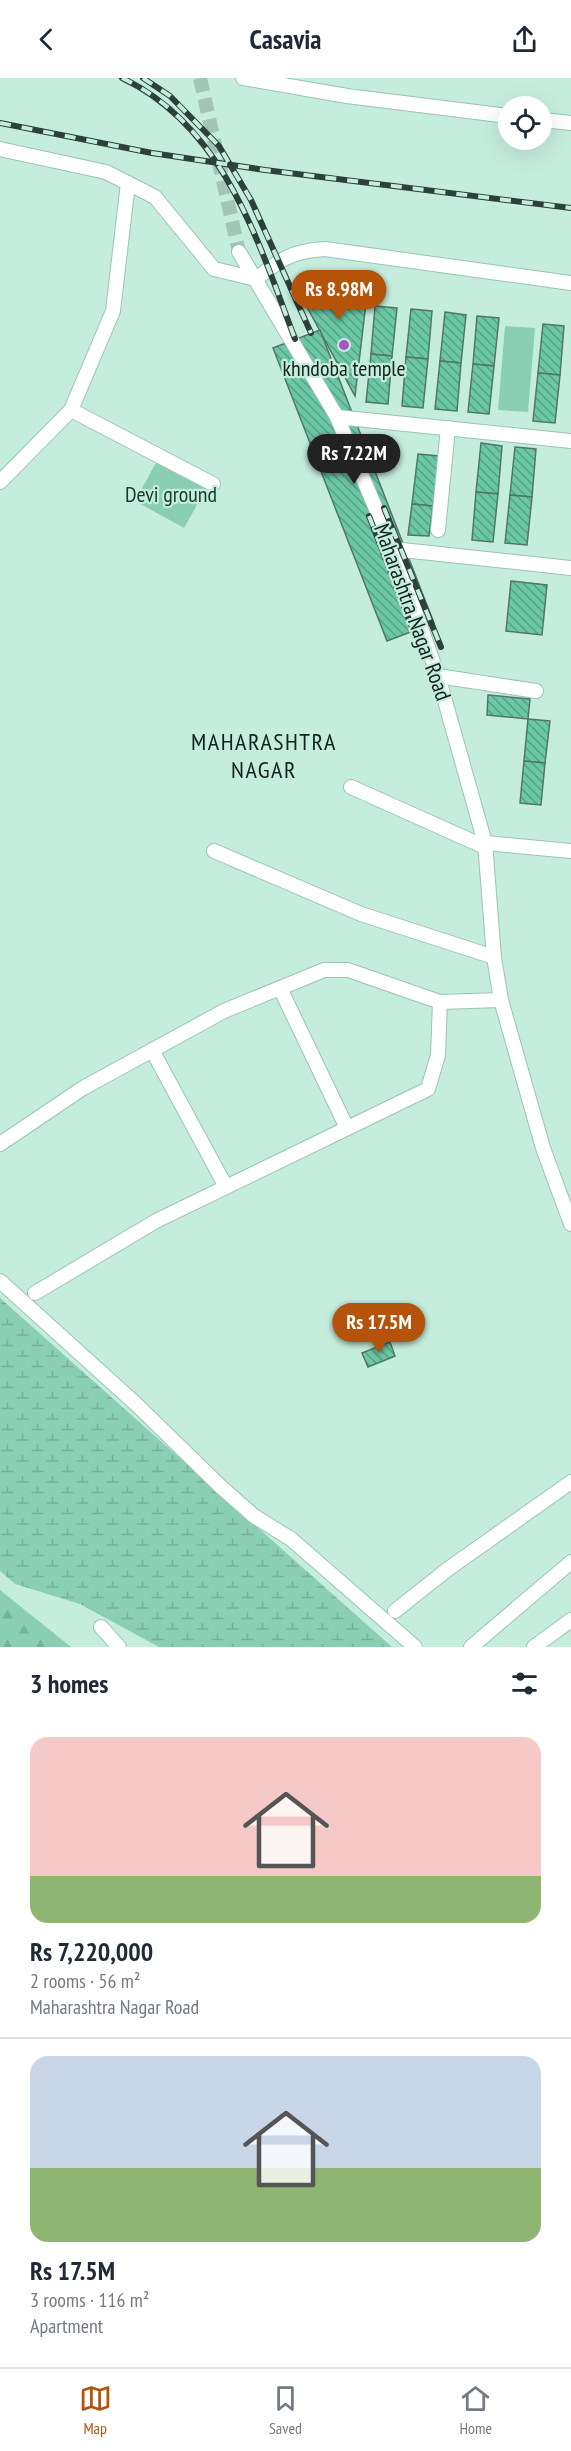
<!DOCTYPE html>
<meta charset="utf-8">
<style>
body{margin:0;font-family:"PT Sans Narrow",sans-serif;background:#f2f2f3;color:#1f2937;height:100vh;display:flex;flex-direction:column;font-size:22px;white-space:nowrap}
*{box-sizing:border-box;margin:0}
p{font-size:20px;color:#747a83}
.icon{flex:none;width:33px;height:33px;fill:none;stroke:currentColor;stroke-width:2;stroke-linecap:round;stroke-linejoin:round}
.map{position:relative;height:1569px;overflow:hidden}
.panel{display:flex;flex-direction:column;background:#fff;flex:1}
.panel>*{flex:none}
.buttons{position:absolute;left:498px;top:18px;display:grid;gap:12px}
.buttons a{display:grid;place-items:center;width:54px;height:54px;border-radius:50%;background:#fff;box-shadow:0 6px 24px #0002;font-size:30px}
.price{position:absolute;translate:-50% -51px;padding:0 14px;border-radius:21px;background:#b45309;color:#fff;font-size:20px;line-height:39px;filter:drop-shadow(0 2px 3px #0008)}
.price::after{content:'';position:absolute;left:50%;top:36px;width:18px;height:14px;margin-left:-9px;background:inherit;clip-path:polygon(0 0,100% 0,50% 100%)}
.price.active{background:#222;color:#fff}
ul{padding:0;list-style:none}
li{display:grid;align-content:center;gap:12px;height:318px;padding:0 30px}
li+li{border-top:2px solid #e0e1e3}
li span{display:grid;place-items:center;height:186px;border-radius:18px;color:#555}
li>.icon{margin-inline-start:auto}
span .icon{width:108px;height:108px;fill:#fffc;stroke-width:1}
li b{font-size:26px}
h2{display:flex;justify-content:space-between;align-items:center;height:72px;padding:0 30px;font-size:26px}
header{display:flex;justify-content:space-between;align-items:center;height:78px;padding:0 30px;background:#fff;font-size:27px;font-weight:700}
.dock{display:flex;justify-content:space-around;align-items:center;height:84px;border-top:2px solid #e0e1e3;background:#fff;font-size:16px;color:#747a83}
.dock a{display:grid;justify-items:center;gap:3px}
.dock .active{color:#b45309}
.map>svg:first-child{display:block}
</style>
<header><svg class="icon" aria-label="back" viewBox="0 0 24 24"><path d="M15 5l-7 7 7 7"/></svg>Casavia<svg class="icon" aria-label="share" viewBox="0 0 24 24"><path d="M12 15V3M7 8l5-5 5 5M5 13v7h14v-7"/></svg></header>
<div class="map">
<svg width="571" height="1569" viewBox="0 0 571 1569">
<defs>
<pattern id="forest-firs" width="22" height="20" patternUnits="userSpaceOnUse" patternTransform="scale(1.5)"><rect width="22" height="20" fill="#8aceb4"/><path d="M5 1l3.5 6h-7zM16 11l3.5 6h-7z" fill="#76b19a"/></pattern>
<pattern id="wetland-marsh" width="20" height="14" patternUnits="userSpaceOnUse" patternTransform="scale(1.5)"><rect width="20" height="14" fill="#8aceb4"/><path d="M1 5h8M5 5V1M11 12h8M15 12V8" fill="none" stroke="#76b19a"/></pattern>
<pattern id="building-back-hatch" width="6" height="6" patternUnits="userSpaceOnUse" patternTransform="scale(1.5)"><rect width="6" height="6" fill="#6bc8a7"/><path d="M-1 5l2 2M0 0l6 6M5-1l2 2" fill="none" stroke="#57a287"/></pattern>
</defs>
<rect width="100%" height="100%" fill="#c5eddd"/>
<g fill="#8aceb4">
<polygon points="505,248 535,250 528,334 498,332"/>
<polygon points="158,381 207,409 184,450 135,423"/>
</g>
<polygon fill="url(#forest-firs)" points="0,1512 71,1569 0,1569"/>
<polygon fill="url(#wetland-marsh)" points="0,1220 392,1569 159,1569 80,1526 15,1506 0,1493"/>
<g fill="url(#building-back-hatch)" stroke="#527668" stroke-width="1.5">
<polygon points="309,202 368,208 355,318 300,216 302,208"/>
<polygon points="375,228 397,230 392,278 371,276"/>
<polygon points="411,231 432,233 428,281 406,279"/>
<polygon points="445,234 466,237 461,285 440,283"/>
<polygon points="477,238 499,240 494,288 473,286"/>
<polygon points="543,246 564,248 560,297 538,295"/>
<polygon points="320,252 434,545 387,563 273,270"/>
<polygon points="371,276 392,278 388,326 366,324"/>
<polygon points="406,279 428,281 423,330 402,328"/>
<polygon points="440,283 461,285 457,333 435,331"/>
<polygon points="473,286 494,288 489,336 468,334"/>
<polygon points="538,295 560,297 555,345 533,343"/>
<polygon points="481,365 502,368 498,416 476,414"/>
<polygon points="515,369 536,371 532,419 510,417"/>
<polygon points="418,376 439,378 433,428 412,426"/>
<polygon points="476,414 498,416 493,464 472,462"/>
<polygon points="510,417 532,419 527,467 505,465"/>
<polygon points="412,426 433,428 429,458 408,457"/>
<polygon points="511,503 547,507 542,557 506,553"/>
<polygon points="488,617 530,621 528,641 487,637"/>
<polygon points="528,641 550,643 545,685 524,683"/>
<polygon points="524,683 545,685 541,727 520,725"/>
<polygon points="390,1264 395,1278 368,1289 362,1275"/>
</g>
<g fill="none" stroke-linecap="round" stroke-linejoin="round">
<polyline stroke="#a2c5b7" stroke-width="14" stroke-dasharray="14 7" stroke-linecap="butt" points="200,0 239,174"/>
<defs>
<g id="minor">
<polyline points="243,0 347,18 508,38"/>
<polyline points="542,42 571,45"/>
<path d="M0 71 106 94 155 119 214 191 256 201C281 181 292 173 325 171L571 205"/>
<polyline points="239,174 337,339 393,471 438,598 485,765 494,879 501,922 543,1070 571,1146"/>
<polyline points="71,332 213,406"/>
<polyline points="337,339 571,363"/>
<polyline points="0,404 71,332 113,233 128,105"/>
<polyline points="438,452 448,350"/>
<polyline points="393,471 571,490"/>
<polyline points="438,598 536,613"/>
<polyline points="351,709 485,769"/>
<polyline points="485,765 571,773"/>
<polyline points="214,773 361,836 494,879"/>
<polyline points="280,910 347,1050"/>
<polyline points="152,972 226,1109"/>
<polyline points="0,1066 83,1010 224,933 324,892 348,892 440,924 501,922"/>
<polyline points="0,1203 137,1327 221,1409 254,1438 291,1461 415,1569"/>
<polyline points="35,1215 156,1143 428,1011 438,977 440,924"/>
<polyline points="395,1533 448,1491 571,1404"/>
<polyline points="101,1549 119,1569"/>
<polyline points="471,1569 571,1484"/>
<polyline points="534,1569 571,1542"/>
</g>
</defs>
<use href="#minor" stroke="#9cc3b3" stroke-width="16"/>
<use href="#minor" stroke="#fff" stroke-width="14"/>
<defs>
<g id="rail">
<path d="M122 0C224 48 258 163 295 261"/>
<polyline points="143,0 170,18 219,68 251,122 311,255"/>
<polyline points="0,45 152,75 265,92 571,130"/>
<polyline points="384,430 441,569"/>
<polyline points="369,438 422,575"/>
</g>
</defs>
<use href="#rail" stroke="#2d4039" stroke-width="6"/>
<use href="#rail" stroke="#c5eddd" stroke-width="4" stroke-dasharray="11" stroke-linecap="butt"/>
</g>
<circle fill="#a953c1" stroke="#c5eddd" stroke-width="2" cx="344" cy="267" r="6"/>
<g text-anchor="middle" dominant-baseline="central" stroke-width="4.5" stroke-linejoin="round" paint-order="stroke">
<g font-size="22" fill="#14231e" stroke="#c5eddd">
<text x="344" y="290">khndoba temple</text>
</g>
<g font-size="22" fill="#123d2f" stroke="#c5eddd">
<text x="171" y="416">Devi ground</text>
</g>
<g font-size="22" fill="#14231e" stroke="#c5eddd">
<text transform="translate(413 534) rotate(70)">Maharashtra Nagar Road</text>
</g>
<g font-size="24" letter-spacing="1.5" fill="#14231e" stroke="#c5eddd">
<text x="264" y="663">MAHARASHTRA<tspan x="264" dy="28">NAGAR</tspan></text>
</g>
</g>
</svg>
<div class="buttons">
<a><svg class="icon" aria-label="locate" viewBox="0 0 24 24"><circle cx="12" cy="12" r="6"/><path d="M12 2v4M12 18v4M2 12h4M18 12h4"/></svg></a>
</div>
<b class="price" style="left:339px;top:243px">Rs 8.98M</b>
<b class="price active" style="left:354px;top:407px">Rs 7.22M</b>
<b class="price" style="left:379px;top:1276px">Rs 17.5M</b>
</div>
<section class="panel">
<h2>3 homes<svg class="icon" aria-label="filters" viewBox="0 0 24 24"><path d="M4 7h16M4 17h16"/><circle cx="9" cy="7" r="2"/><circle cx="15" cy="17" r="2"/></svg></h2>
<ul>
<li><span style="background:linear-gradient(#f6c9c9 75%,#8fb573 0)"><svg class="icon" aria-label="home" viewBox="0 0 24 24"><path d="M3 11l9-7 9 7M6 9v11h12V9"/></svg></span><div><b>Rs 7,220,000</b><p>2 rooms · 56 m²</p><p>Maharashtra Nagar Road</p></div></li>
<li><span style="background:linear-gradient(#c9d6e8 60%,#8fb573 0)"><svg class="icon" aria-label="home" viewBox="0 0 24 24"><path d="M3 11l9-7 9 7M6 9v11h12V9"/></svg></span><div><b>Rs 17.5M</b><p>3 rooms · 116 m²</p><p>Apartment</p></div></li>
</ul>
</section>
<nav class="dock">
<a class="active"><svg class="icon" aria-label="map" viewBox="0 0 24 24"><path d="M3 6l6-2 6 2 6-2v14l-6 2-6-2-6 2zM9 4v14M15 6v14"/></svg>Map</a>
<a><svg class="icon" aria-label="saved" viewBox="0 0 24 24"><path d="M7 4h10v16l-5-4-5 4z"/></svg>Saved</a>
<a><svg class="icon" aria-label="home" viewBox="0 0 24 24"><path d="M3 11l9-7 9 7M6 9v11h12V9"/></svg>Home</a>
</nav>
